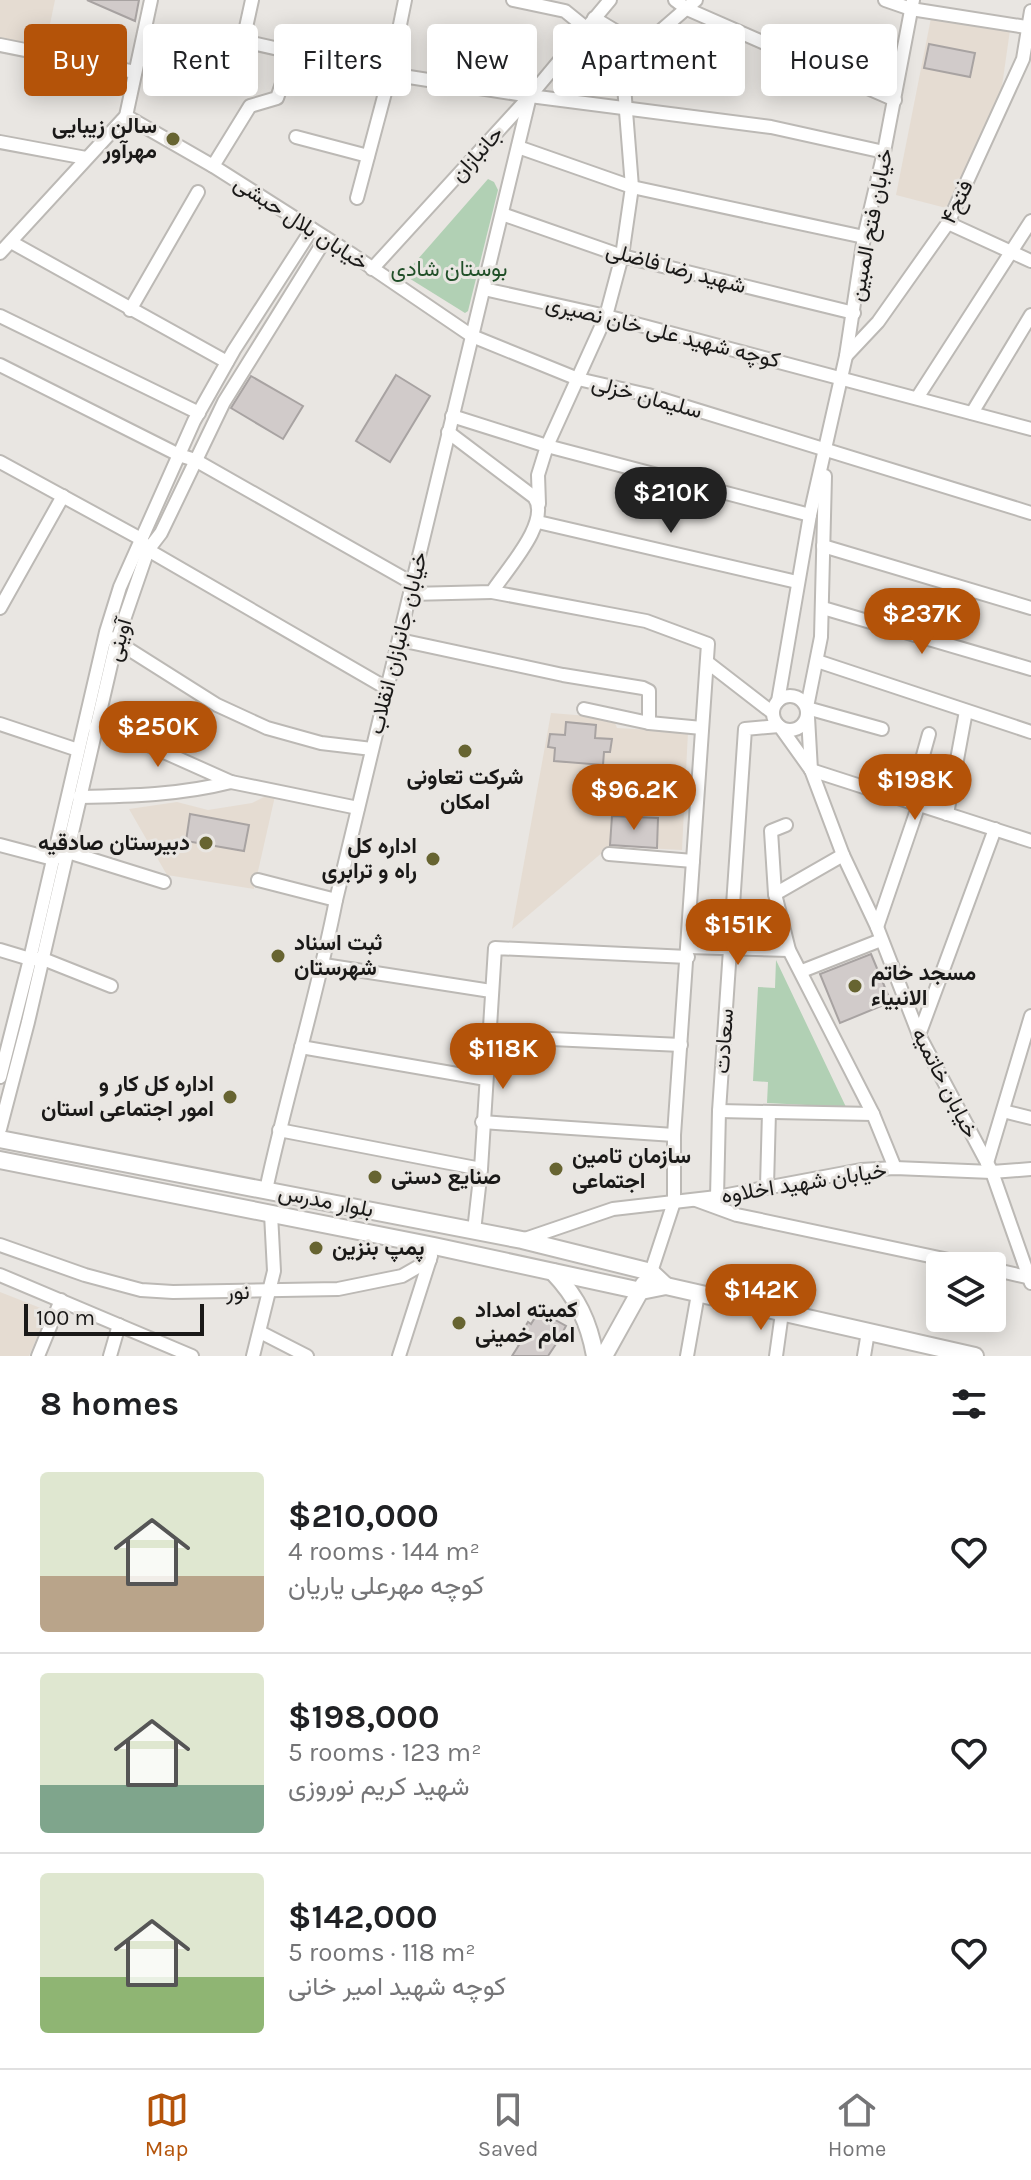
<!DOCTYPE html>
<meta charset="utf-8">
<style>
body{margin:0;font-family:Karla,Vazirmatn,sans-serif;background:#f2f2f2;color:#202124;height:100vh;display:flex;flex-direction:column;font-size:30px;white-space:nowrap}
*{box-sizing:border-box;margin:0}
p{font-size:26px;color:#757577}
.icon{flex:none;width:44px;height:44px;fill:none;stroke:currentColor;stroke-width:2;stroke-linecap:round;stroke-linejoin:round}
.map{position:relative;height:1356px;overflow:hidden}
.sheet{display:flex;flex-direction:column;background:#fff;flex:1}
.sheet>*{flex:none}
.top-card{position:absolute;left:24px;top:24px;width:984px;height:72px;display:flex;gap:16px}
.controls{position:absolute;left:926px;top:1252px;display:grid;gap:16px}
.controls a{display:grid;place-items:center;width:80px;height:80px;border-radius:8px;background:#fff;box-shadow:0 4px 20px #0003;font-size:40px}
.scale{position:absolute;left:24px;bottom:20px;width:180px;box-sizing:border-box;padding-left:8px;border:4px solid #1a1918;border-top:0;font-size:22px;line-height:28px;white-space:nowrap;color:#1a1918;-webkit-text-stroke:6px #e9e6e2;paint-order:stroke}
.price{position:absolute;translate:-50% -68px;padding:0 18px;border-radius:28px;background:#b45309;color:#fff;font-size:26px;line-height:52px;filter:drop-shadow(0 2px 4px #0008)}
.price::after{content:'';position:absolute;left:50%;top:48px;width:24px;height:18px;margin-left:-12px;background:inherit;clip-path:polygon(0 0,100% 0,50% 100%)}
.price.on{background:#222;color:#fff}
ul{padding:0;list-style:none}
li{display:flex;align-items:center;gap:24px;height:200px;padding:0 40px}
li+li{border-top:2px solid #e0e0e0}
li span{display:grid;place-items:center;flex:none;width:224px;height:160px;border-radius:8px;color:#555}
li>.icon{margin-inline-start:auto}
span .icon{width:96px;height:96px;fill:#fffc;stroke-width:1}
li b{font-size:34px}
h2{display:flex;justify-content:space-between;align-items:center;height:96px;padding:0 40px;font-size:34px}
.tag{padding:0 28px;border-radius:8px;background:#fff;box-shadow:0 4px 20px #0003;font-size:28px;line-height:72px}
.tag.on{background:#b45309;color:#fff}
.dock{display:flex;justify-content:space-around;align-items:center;height:112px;border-top:2px solid #e0e0e0;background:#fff;font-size:22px;color:#757577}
.dock a{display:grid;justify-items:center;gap:4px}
.dock .on{color:#b45309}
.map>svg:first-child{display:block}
</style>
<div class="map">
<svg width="1031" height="1356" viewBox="0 0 1031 1356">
<rect width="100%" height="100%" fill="#e9e6e2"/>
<g fill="#e5dcd2">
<polygon points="0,0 55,0 45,48 0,39"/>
<polygon points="931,18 1010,30 1001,93 946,208 896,195"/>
<polygon points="551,713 613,718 617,728 688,732 682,850 610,846 512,929"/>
<polygon points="268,795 275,796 254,889 167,875 129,809 177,802 208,810 252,803"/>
<polygon points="0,1292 48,1311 29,1356 0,1356"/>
</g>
<g fill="#b1d0b4">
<polygon points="488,179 494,182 498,190 468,311 465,313 404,275"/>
<polygon points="776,960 846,1107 767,1103 768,1082 753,1081 758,987 775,988"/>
</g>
<g fill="#d1cbca" stroke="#a8a3a2" stroke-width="2">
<polygon points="87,0 139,0 135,21"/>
<polygon points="929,44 975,53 970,77 924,68"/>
<polygon points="396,375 430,396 390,462 356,441"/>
<polygon points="251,376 303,406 283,439 231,408"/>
<polygon points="566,722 596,725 595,738 612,739 610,752 604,752 603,765 554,761 555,748 548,747 550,734 565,735"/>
<polygon points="190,814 249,825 244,851 186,841"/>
<polygon points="612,816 658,818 657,848 610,845"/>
<polygon points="871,954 891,1002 840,1023 820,974"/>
<polygon points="539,1311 566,1326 558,1341 548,1356 512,1356 519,1345 515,1343 528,1322 531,1324"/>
</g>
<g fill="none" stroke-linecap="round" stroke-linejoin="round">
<defs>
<g id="minor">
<polyline points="513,0 565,11 586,28"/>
<polyline points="675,0 687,9 895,100"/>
<polyline points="885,0 911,9 1026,27"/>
<polyline points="594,18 642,47 696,0"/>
<polyline points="194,34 243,41 390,74 530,96 771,127 884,152"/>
<polyline points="243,41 252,0"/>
<polyline points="0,45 135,72"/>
<polyline points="126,116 213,166 353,255 472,336 578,379 648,395 1031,513"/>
<polyline points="296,137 368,156"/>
<polyline points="0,142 86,158"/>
<polyline points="518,147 632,187 864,237"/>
<polyline points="213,166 250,106 277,98 293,52"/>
<polyline points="357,198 390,74 405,0"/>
<polyline points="502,214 622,256 854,313"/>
<polyline points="948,223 1031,261"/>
<polyline points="11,242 227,362"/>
<polyline points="0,253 126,116 151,0"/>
<polyline points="372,269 530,96 610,0"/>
<polyline points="484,289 606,316 1031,429"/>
<polyline points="130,310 198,192"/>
<polyline points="0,316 199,413"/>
<polyline points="846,356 878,322 948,223 1023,59 1031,11"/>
<polyline points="0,365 179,455 195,460 412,583"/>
<polyline points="917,398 1031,221"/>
<polyline points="972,413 1031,315"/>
<polyline points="452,416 547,446 810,515"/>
<polyline points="0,462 141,539 148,550 388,689"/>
<polyline points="539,504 538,475 547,446 606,316 622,256 632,187 624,86 642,47"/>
<polyline points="538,522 797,582"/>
<polyline points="823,546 1031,608"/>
<polyline points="492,592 646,621 708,644 674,1135 674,1202 651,1272"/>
<path d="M410 594 492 592C506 570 552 521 534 497L448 432"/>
<polyline points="0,608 63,496"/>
<polyline points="823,608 1031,669"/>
<polyline points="111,638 217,705 267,728 321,743 372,749"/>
<polyline points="400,640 563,675 643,688 649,691 649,723"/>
<polyline points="817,661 1031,732"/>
<polyline points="707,662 773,713"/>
<circle cx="790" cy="713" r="17"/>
<polyline points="778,701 810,515 846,356 864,237 884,152 913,0"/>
<polyline points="807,707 821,637 825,476"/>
<polyline points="807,708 882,729"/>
<polyline points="584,709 649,723 702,728"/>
<polyline points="808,717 811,770"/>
<polyline points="0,724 78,750"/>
<polyline points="95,728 99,723 231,782 358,808"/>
<polyline points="781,728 811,770 843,855 877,927 919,1035 992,1172 1031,1283"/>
<polyline points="811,770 1031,841"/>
<path d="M79 797C131 796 180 795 231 782"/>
<polyline points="910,802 929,734"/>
<polyline points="947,814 966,711"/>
<polyline points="786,825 771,831 775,894 789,950 873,1114 895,1168"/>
<polyline points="0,845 53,859 68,852 164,882"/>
<polyline points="609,854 693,861"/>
<polyline points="258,880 336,900"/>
<polyline points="775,894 843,855"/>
<polyline points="877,927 919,804"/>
<polyline points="688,947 789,950"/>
<polyline points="0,950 30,959 43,959 111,986"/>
<polyline points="324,965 491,991"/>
<polyline points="802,971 881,940"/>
<polyline points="919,1035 995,829"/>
<polyline points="489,1036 681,1045"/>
<polyline points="301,1047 486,1079"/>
<polyline points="0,1077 30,959 106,632 120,587 194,421 234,350 312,229"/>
<polyline points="719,1111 873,1114"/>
<polyline points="1003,1111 1031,1118"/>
<polyline points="482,1122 674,1135"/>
<polyline points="0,1129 28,1022 116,643 148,550 161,533 224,402 326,238"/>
<polyline points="279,1130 481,1169"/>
<polyline points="987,1163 1031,1016"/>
<polyline points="767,1186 769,1112"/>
<path d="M266 1190C287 1092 317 998 336 900L530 96"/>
<polyline points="717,1197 719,1111 745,729 779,726"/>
<polyline points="696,1200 737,1215 977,1266"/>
<polyline points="474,1231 481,1169 495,948 688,957"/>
<polyline points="522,1240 613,1209 717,1197 861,1170 895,1168 992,1172 1031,1169"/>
<polyline points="0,1245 85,1275 141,1290 173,1292 338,1289 402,1276 430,1260"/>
<polyline points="992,1269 1031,1278"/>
<polyline points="0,1275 192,1356"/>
<polyline points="260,1332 307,1356"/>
<polyline points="38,1356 61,1300"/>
<polyline points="110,1356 119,1325"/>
<polyline points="253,1356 274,1271 271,1214"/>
<polyline points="399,1356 431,1256"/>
<polyline points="687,1356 698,1294"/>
<polyline points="776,1356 782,1313"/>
<polyline points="864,1356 868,1332"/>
</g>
<g id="major">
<polyline points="0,1139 522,1240 651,1272 666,1286"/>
<polyline points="0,1160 434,1246 641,1291 666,1286 975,1356"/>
<path d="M553 1272C577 1297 589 1322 595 1356"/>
<polyline points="604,1356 644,1284"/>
</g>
</defs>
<use href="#minor" stroke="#bcb9b5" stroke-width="16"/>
<use href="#major" stroke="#bcb9b5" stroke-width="20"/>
<use href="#minor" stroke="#fff" stroke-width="12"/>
<use href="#major" stroke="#fff" stroke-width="16"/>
</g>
<g fill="#676431" stroke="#e9e6e2" stroke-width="3">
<circle cx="173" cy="139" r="8"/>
<circle cx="465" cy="751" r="8"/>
<circle cx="206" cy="843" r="8"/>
<circle cx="433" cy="859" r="8"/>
<circle cx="278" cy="956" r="8"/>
<circle cx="855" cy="986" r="8"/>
<circle cx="230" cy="1097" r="8"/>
<circle cx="556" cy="1169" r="8"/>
<circle cx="375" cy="1177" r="8"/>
<circle cx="316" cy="1248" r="8"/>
<circle cx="459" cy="1323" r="8"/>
</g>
<g text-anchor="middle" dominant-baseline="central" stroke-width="6" stroke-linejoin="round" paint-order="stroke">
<g font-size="22" font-weight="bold" fill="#1a1918" stroke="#e9e6e2" text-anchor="start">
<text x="157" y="126" text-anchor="end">سالن زیبایی<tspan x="157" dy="25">مهرآور</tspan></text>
<text x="465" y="777" text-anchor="middle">شرکت تعاونی<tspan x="465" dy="25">امکان</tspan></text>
<text x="190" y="843" text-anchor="end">دبیرستان صادقیه</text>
<text x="417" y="846" text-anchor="end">اداره کل<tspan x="417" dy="25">راه و ترابری</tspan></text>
<text x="294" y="943">ثبت اسناد<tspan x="294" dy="25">شهرستان</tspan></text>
<text x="871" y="973">مسجد خاتم<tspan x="871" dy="25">الانبیاء</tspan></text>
<text x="214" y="1084" text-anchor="end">اداره کل کار و<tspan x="214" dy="25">امور اجتماعی استان</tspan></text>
<text x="572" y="1156">سازمان تامین<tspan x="572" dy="25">اجتماعی</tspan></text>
<text x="391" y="1177">صنایع دستی</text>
<text x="332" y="1248">پمپ بنزین</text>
<text x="475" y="1310">کمیته امداد<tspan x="475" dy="25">امام خمینی</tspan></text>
</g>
<g font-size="22" fill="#1a1918" stroke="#e9e6e2">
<text transform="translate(477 154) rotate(-48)">جانبازان</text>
<text transform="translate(957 202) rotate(-64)">فتح۴</text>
<text transform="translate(301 223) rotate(33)">خیابان بلال حبشی</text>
<text transform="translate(871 225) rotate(-79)">خیابان فتح المبین</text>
<text transform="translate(676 268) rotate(15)">شهید رضا فاضلی</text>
<text transform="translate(663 332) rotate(14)">کوچه شهید علی خان نصیری</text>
<text transform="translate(647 397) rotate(15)">سلیمان خزلی</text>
<text transform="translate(119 640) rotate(-74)">آوینی</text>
<text transform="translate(398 643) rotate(-76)">خیابان جانبازان انقلاب</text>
<text transform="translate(724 1041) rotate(-86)">سعادت</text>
<text transform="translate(945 1083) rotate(63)">خیابان خاتمیه</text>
<text transform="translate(804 1183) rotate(-9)">خیابان شهید اخلاوه</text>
<text transform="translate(326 1201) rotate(11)">بلوار مدرس</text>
<text x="238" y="1292">نور</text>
</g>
<g font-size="22" fill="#204f28" stroke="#e9e6e2">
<text x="449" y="269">بوستان شادی</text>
</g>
</g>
</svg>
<div class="controls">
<a><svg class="icon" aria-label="layers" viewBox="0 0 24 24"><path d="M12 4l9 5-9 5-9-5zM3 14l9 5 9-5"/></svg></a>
</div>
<div class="scale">100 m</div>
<b class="price on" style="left:671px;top:535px">$210K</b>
<b class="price" style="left:922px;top:656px">$237K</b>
<b class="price" style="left:158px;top:769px">$250K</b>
<b class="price" style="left:915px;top:822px">$198K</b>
<b class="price" style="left:634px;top:832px">$96.2K</b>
<b class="price" style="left:738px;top:967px">$151K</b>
<b class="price" style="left:503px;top:1091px">$118K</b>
<b class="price" style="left:761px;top:1332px">$142K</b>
<div class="top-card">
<a class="tag on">Buy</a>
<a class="tag">Rent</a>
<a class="tag">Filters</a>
<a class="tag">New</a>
<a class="tag">Apartment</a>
<a class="tag">House</a>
</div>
</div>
<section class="sheet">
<h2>8 homes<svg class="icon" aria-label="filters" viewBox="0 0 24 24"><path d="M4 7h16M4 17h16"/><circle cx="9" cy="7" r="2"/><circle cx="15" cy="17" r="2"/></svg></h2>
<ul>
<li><span style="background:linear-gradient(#dfe7d0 65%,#b9a48a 0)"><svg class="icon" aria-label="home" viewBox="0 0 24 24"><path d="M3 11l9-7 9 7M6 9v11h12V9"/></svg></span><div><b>$210,000</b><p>4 rooms · 144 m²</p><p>کوچه مهرعلی یاریان</p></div><svg class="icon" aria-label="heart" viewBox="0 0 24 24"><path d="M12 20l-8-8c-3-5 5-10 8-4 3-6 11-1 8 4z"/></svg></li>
<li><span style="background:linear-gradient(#dfe7d0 70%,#7fa58c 0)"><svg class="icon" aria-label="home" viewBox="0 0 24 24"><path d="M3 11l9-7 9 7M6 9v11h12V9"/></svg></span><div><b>$198,000</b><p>5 rooms · 123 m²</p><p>شهید کریم نوروزی</p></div><svg class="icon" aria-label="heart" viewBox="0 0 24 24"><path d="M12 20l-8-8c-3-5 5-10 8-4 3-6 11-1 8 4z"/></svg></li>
<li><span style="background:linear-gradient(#dfe7d0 65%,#8fb573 0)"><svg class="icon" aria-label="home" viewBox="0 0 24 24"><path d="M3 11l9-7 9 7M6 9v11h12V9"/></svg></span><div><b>$142,000</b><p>5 rooms · 118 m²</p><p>کوچه شهید امیر خانی</p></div><svg class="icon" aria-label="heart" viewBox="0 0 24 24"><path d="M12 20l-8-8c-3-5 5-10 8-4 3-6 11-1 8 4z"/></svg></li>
</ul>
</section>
<nav class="dock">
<a class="on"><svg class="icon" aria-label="map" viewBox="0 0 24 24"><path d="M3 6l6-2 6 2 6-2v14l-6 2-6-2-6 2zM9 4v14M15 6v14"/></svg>Map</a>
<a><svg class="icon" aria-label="saved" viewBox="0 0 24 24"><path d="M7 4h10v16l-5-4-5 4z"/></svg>Saved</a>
<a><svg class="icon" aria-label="home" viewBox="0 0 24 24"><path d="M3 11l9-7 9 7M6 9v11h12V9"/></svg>Home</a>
</nav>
